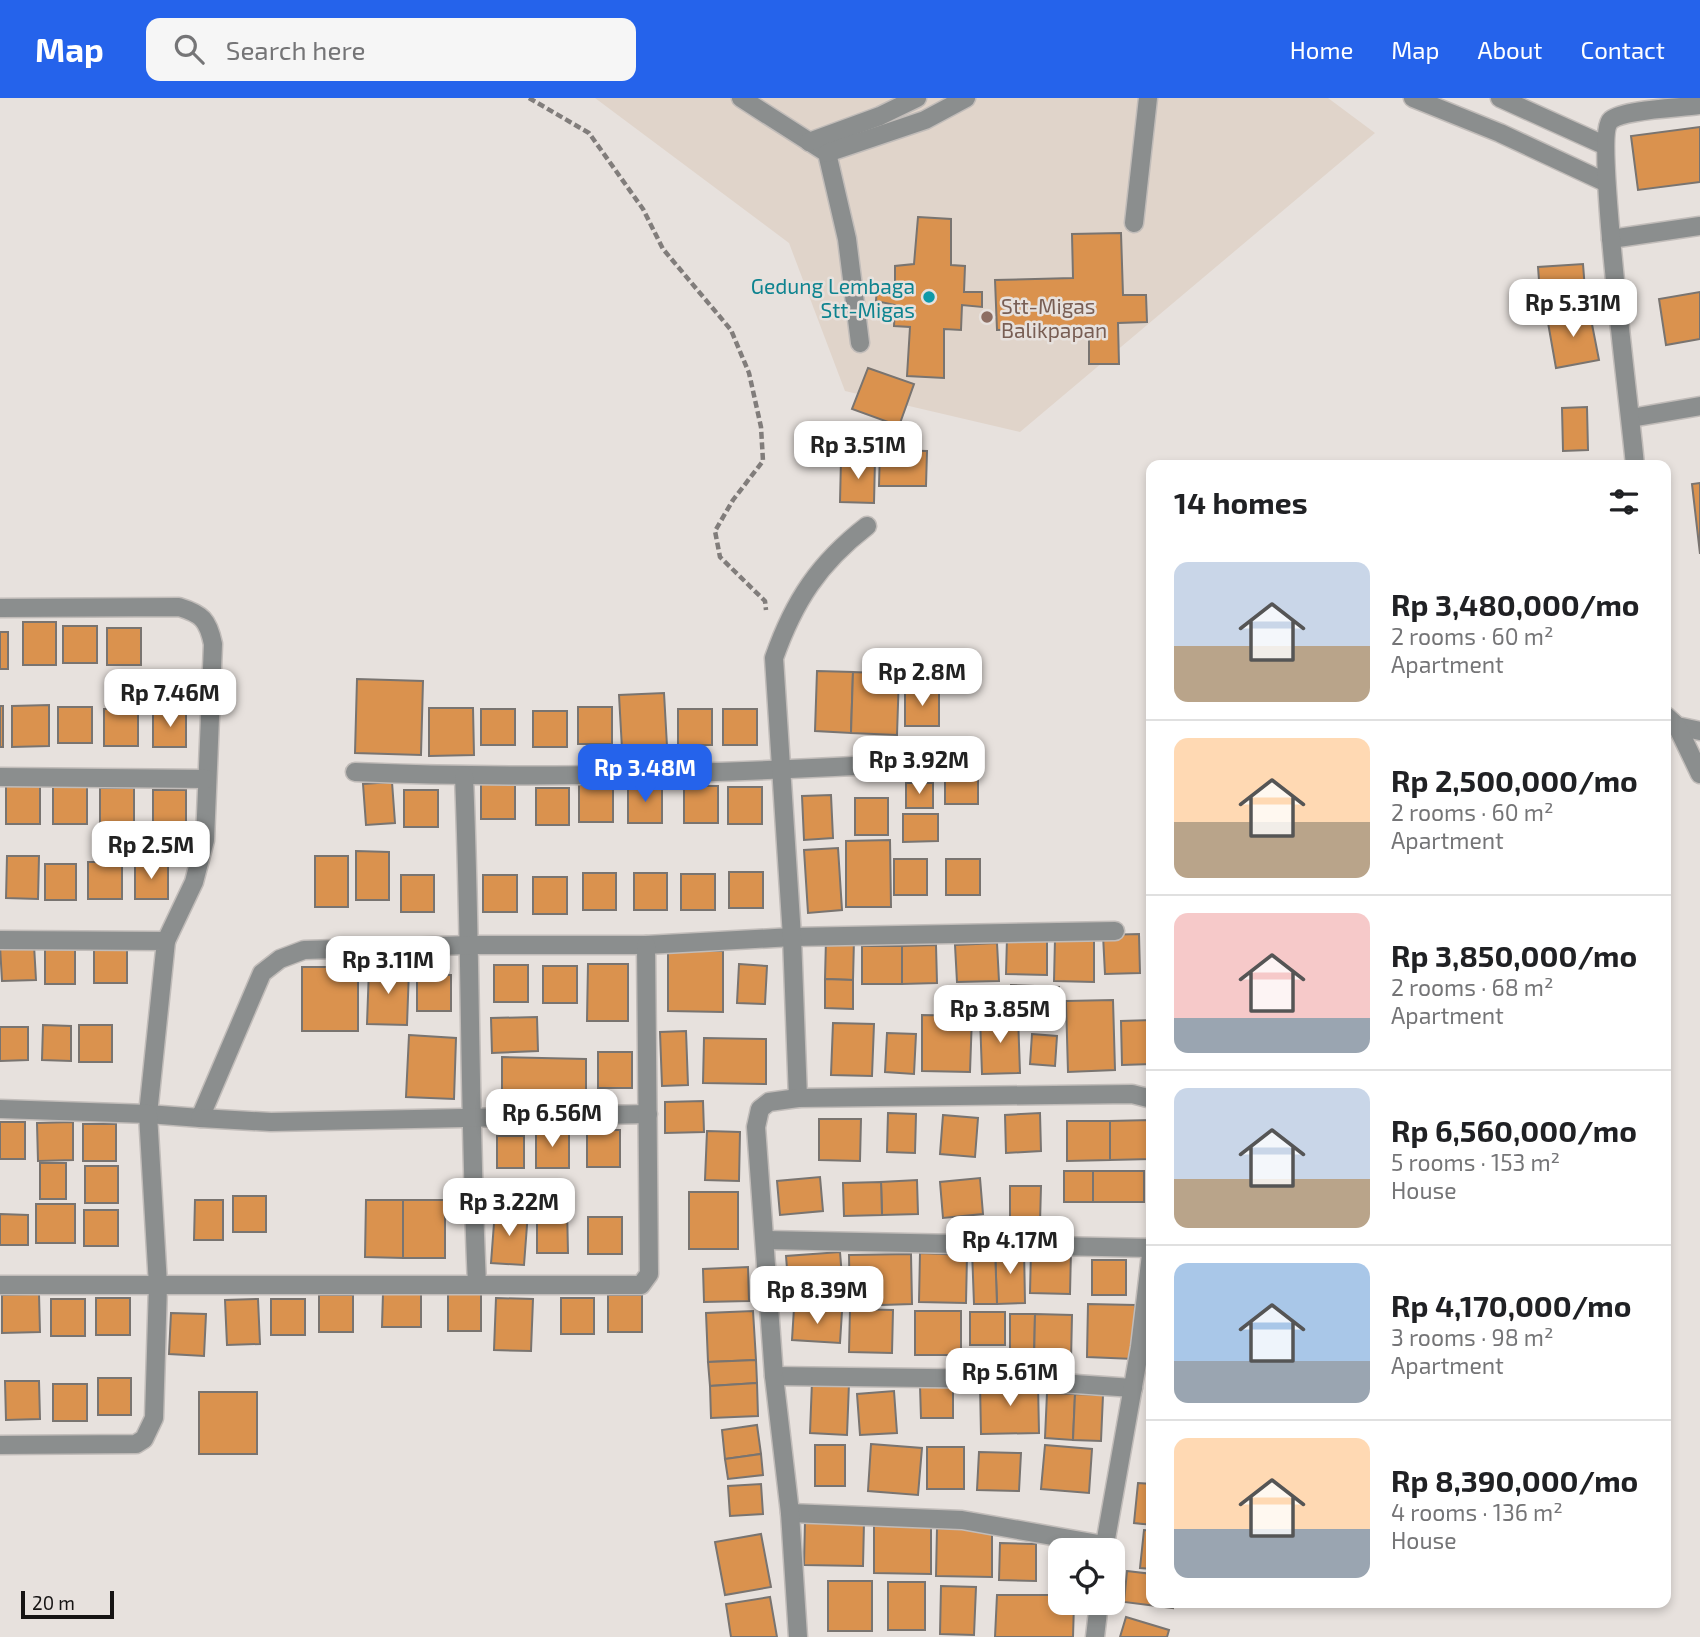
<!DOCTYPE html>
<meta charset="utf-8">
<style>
body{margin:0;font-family:"Exo 2",sans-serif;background:#f6f6f6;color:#202124;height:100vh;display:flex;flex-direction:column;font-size:26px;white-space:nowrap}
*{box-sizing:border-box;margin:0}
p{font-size:23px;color:#757577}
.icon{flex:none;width:38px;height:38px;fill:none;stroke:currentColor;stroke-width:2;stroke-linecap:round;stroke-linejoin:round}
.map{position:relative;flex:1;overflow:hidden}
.details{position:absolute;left:1146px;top:362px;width:525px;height:1148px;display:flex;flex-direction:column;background:#fff;border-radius:14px;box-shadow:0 4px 10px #0003}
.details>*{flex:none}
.tools{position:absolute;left:1048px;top:1440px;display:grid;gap:14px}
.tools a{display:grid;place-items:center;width:77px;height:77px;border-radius:14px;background:#fff;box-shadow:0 4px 10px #0003;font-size:35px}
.scale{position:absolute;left:21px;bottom:18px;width:93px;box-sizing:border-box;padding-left:7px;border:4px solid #161413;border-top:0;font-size:19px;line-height:24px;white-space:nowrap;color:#161413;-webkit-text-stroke:5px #e7e1dd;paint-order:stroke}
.price{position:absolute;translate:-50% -60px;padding:0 16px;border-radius:14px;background:#fff;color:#222;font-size:23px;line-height:46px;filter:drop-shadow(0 2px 4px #0008)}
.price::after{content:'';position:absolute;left:50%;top:42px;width:21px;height:16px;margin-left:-10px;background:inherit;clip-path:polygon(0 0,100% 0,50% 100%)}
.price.on{background:#2563eb;color:#fff}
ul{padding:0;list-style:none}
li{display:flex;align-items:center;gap:21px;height:175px;padding:0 28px}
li+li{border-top:2px solid #e0e0e0}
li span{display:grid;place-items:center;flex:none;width:196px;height:140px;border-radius:14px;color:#555}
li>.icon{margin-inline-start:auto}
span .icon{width:84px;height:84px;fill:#fffc;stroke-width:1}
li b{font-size:30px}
h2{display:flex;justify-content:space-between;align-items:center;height:84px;padding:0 28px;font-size:30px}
header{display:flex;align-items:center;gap:42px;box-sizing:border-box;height:98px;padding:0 35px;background:#2563eb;color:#fff}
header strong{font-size:33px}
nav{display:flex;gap:38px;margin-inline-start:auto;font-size:24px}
.search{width:490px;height:63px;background:#f6f6f6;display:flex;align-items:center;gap:18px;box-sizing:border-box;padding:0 24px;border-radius:14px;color:#757577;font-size:26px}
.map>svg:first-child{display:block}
</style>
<header>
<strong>Map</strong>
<div class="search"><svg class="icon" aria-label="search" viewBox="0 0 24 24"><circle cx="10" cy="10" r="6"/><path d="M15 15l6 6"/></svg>Search here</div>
<nav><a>Home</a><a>Map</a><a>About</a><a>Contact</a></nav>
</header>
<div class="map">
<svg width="1700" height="1539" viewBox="0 0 1700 1539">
<rect width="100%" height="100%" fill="#e7e1dd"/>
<polygon fill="#e0d4ca" points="595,0 1328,0 1375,35 1020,334 845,293 789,145"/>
<g fill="#da924e" stroke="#797470" stroke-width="2">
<polygon points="1700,29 1700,84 1638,92 1631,38"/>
<polygon points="918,119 951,121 951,167 965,168 964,194 982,194 982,209 962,207 961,232 944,231 944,280 907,278 910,229 894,228 895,207 876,203 877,189 895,188 895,168 914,166"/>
<polygon points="1121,135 1123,197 1146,197 1147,224 1118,225 1119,266 1089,266 1089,230 997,232 995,182 1073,180 1072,136"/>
<polygon points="1583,166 1586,205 1541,209 1538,169"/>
<polygon points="1700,194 1700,241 1666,247 1659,201"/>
<polygon points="1589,211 1599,262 1556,270 1547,219"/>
<polygon points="868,270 914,286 899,328 852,311"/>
<polygon points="1587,309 1588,352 1563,353 1562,310"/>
<polygon points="880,352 927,353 926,388 879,388"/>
<polygon points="841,361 875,361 874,405 840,404"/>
<polygon points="1700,385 1700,456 1692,386"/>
<rect x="23" y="524" width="33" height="43"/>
<rect x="63" y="528" width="34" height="37"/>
<rect x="107" y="530" width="34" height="37"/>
<rect x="0" y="534" width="8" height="37"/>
<polygon points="817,573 853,574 851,635 815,633"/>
<polygon points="853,574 899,576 897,637 851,635"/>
<polygon points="357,581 423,583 421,657 355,655"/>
<rect x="905" y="592" width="34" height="36"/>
<polygon points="664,595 667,648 622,651 619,597"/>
<polygon points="49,607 49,648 12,649 12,608"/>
<rect x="0" y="608" width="3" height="41"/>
<rect x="58" y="609" width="34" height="36"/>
<rect x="578" y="609" width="34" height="37"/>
<polygon points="429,610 473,610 474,657 429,658"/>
<rect x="104" y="611" width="34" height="37"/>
<rect x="481" y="611" width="34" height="36"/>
<rect x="678" y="611" width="34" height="36"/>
<rect x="723" y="611" width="34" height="36"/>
<rect x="153" y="613" width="33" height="36"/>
<rect x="533" y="613" width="34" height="36"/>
<rect x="945" y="670" width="33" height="36"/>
<polygon points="392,684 395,725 366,727 363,686"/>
<rect x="481" y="684" width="34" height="37"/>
<rect x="906" y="685" width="27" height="25"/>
<rect x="579" y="687" width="34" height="37"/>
<rect x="6" y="688" width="34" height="38"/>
<rect x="628" y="688" width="34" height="37"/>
<rect x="684" y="688" width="34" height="37"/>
<rect x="53" y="689" width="34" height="37"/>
<rect x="728" y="689" width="34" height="37"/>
<rect x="100" y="690" width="34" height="37"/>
<rect x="536" y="690" width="33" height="37"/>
<rect x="153" y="692" width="33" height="37"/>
<rect x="404" y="692" width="34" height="37"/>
<polygon points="831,697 833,740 804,742 802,698"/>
<rect x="855" y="700" width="33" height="37"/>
<polygon points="903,716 938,716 938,743 903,744"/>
<polygon points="890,742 891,809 846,809 846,743"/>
<polygon points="838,750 842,812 808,815 804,752"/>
<polygon points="356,753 389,754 389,802 356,802"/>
<polygon points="7,758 39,758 38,801 6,800"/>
<rect x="315" y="758" width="33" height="51"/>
<rect x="894" y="761" width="33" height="36"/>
<rect x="946" y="761" width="34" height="36"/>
<rect x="88" y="764" width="34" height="37"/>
<rect x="135" y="764" width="33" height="37"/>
<rect x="45" y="766" width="31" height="36"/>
<rect x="729" y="774" width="34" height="36"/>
<rect x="583" y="775" width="33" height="37"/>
<rect x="634" y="775" width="33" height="37"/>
<rect x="681" y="776" width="34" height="36"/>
<rect x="401" y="777" width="33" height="37"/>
<rect x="483" y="777" width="34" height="37"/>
<rect x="533" y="779" width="34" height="37"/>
<polygon points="1139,836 1140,875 1105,876 1103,837"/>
<polygon points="1007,840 1047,841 1047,877 1006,876"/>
<polygon points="826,841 854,841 853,882 825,881"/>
<polygon points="1055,841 1094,841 1094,884 1054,883"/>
<polygon points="997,845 999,883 957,884 955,847"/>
<polygon points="34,847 36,882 2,883 0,848"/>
<polygon points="936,847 937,885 902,886 902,848"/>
<rect x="94" y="848" width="33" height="37"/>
<rect x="862" y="848" width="40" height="38"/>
<rect x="45" y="850" width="30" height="36"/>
<polygon points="668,852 723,853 723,914 668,913"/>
<polygon points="588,866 628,866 628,923 587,923"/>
<polygon points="739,866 767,868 765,906 737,905"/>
<rect x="494" y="867" width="34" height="37"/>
<rect x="543" y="868" width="34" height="37"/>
<rect x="302" y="869" width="56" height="64"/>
<polygon points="369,870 409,871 407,927 367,926"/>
<rect x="417" y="877" width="34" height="36"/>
<polygon points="825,881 853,882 853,911 825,910"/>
<polygon points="1011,887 1059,889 1059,907 1011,906"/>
<polygon points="1113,902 1115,972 1068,974 1066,903"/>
<polygon points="922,917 972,918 970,974 922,973"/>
<polygon points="1018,918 1020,975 982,976 980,919"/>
<polygon points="537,919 538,953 492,955 491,920"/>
<polygon points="1152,922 1152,966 1122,967 1121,923"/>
<polygon points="833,925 874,926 872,978 831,977"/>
<polygon points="43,927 71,928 71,963 42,962"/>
<rect x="79" y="927" width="33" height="37"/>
<polygon points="0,929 28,929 28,962 0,963"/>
<polygon points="686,933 688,987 662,988 660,934"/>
<polygon points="887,935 916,936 914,976 885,974"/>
<polygon points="1032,936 1057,938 1055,968 1030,966"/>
<polygon points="409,937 456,940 454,1001 406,999"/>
<polygon points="704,940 766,941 766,986 703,985"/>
<rect x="598" y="954" width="34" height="36"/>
<polygon points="502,959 586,961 586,997 502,996"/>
<polygon points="703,1003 704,1034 665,1035 665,1004"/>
<polygon points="888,1015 916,1016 915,1055 887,1054"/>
<polygon points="1040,1015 1041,1053 1006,1055 1005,1017"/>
<polygon points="943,1017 978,1020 975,1059 940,1056"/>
<polygon points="819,1021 861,1021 860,1063 819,1062"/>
<polygon points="1151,1022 1151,1061 1110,1062 1110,1023"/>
<polygon points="1067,1023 1110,1023 1110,1062 1067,1063"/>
<rect x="0" y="1024" width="25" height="37"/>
<polygon points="73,1024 73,1062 38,1063 37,1025"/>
<rect x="83" y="1026" width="33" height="37"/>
<rect x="587" y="1032" width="33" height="37"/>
<rect x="536" y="1033" width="33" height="37"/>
<polygon points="707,1033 740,1034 739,1083 705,1082"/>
<rect x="497" y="1038" width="27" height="32"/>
<rect x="40" y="1065" width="26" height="36"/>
<rect x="85" y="1068" width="33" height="37"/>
<rect x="1064" y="1073" width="29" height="31"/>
<rect x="1093" y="1073" width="51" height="31"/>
<polygon points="820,1079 823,1113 780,1117 777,1083"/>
<polygon points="980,1080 983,1116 943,1120 940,1084"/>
<polygon points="917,1082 918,1116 882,1117 881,1084"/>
<polygon points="881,1084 882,1117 844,1118 843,1085"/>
<polygon points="1010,1088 1041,1088 1040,1125 1010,1125"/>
<rect x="689" y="1094" width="49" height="57"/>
<rect x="233" y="1098" width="33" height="36"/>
<polygon points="195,1102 223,1102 223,1142 194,1142"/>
<polygon points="366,1102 403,1102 403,1160 365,1159"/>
<rect x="403" y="1102" width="42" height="58"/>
<rect x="36" y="1106" width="39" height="39"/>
<polygon points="567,1110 568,1155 537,1155 537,1111"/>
<rect x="84" y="1112" width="34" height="36"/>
<polygon points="495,1112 528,1114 524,1167 491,1165"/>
<polygon points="0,1116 28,1117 28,1147 0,1147"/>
<rect x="588" y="1119" width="34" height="37"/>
<polygon points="1024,1150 1025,1205 997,1206 995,1151"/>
<polygon points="995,1151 997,1206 974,1206 972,1152"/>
<polygon points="1031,1152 1071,1152 1070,1196 1030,1195"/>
<polygon points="840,1154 844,1204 790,1208 786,1158"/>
<polygon points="920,1155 967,1157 966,1205 919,1204"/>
<polygon points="911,1156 912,1206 850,1208 849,1157"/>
<rect x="1092" y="1162" width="34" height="35"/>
<polygon points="748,1169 749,1203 704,1204 703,1171"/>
<polygon points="383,1195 421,1195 421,1229 382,1229"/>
<polygon points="39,1196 40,1234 2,1235 2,1197"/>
<rect x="448" y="1196" width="33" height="37"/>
<rect x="319" y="1197" width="34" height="37"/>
<rect x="608" y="1197" width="34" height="37"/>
<rect x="96" y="1200" width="34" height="37"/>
<polygon points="496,1200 533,1201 531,1253 494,1252"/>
<rect x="561" y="1200" width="33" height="36"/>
<rect x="51" y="1201" width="34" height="37"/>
<polygon points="258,1201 260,1246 227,1247 225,1202"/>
<rect x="271" y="1201" width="34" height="36"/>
<polygon points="1088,1206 1135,1207 1134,1261 1087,1259"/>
<polygon points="794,1210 842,1213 840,1245 792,1242"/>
<polygon points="850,1211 893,1212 892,1255 849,1254"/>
<polygon points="753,1213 756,1262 708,1264 706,1215"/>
<rect x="915" y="1213" width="46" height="44"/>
<rect x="970" y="1214" width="35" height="33"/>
<polygon points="171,1215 206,1216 204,1258 169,1256"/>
<polygon points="1010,1216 1035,1216 1034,1263 1010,1263"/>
<polygon points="1035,1216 1072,1217 1071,1264 1034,1263"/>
<polygon points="756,1262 757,1285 710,1288 708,1264"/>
<rect x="98" y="1280" width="33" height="37"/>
<polygon points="5,1283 39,1283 40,1321 6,1322"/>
<polygon points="812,1283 849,1285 847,1337 810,1335"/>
<polygon points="757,1285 758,1318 711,1320 710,1288"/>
<polygon points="1038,1285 1039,1335 981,1336 980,1286"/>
<rect x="53" y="1286" width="34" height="37"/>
<polygon points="953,1287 953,1320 921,1320 920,1288"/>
<polygon points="894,1293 897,1335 860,1337 857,1296"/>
<rect x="199" y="1294" width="58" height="62"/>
<polygon points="1047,1295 1075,1296 1073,1342 1045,1340"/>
<polygon points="1075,1296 1103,1297 1101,1343 1073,1342"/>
<polygon points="757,1327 761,1356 725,1361 722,1332"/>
<polygon points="871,1346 922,1350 918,1397 868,1393"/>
<rect x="815" y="1347" width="30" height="41"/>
<polygon points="1045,1347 1092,1351 1089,1395 1041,1391"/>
<rect x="927" y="1349" width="37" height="42"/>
<polygon points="979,1354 1021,1355 1019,1393 977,1392"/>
<polygon points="761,1356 763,1377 728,1381 725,1361"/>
<polygon points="1138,1385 1152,1386 1152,1427 1134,1425"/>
<polygon points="761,1386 763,1416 730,1418 728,1388"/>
<polygon points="805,1423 864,1424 863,1468 804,1467"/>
<polygon points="874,1424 931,1424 931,1476 874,1475"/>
<polygon points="937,1430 992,1431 992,1479 936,1478"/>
<polygon points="1144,1432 1152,1433 1152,1471 1140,1470"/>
<polygon points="761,1436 771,1489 725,1497 715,1444"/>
<polygon points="1000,1445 1036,1446 1036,1483 999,1482"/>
<polygon points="1127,1473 1152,1476 1152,1505 1173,1505 1173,1510 1124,1504"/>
<rect x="828" y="1483" width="44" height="50"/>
<rect x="888" y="1484" width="37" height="48"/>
<polygon points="941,1488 976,1489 974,1537 940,1536"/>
<polygon points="997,1497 1060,1497 1060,1505 1074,1505 1073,1539 995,1539"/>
<polygon points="770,1499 777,1539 731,1539 726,1506"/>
<polygon points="1126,1519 1169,1532 1167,1539 1120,1539"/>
</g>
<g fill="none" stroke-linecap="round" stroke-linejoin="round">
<defs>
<g id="minor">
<polyline points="741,0 827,55 847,141 860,245"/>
<polyline points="1413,0 1500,35 1605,84"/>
<polyline points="1500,0 1604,47"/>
<polyline points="809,44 880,18 917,0"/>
<polyline points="827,55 925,22 966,0"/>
<polyline points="1134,125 1148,0"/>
<polyline points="1611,141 1700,128"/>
<polyline points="1631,320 1700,308"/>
<path d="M1635 368C1632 325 1593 37 1611 22 1625 11 1680 10 1700 7"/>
<path d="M0 510 179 509C202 516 208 522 213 546L205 742 194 784 166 843"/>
<polyline points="1666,618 1677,628 1700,633"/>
<polyline points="1677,628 1700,676"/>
<path d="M355 674C546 682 737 675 927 664"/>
<path d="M464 678C471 848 469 1017 477 1186"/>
<polyline points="0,679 206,681"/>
<polyline points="0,842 166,843 148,1016 200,1020 262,875 280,861 304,852 470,847 646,847 792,839 1115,833"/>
<path d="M798 1000 792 839 774 560C794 503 819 465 867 428"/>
<polyline points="0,1011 148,1016 158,1187 154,1320 144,1341 136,1346 0,1347"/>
<polyline points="200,1020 271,1024 648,1016"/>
<polyline points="766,1142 1151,1150"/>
<polyline points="0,1187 641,1187 649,1176 646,847"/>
<polyline points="774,1278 1003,1281 1133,1290"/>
<polyline points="790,1415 962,1422 1104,1447"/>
<polyline points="1104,1452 1140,1249 1152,1148"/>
<polyline points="798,1539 790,1415 774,1278 756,1029 760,1011 769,1004 798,1000 1132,996 1152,1001"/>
<polyline points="1095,1539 1099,1505"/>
</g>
</defs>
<use href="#minor" stroke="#c1bcb9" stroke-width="21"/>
<polyline stroke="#817d7b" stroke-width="4.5" stroke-dasharray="7 3.5" stroke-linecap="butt" points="529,0 589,35 643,111 663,151 731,232 749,275 761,329 763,363 733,402 715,433 720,459 765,503 766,512"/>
<use href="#minor" stroke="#8b8e8e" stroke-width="18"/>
</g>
<circle fill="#0f9aa8" stroke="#e7e1dd" stroke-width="2.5" cx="929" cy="199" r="7"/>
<circle fill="#8d6e63" stroke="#e7e1dd" stroke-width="2.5" cx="987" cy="219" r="7"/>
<g text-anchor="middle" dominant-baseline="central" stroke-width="5" stroke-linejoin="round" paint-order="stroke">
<g font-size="21" fill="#0d838f" stroke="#e7e1dd" text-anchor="end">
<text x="915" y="187">Gedung Lembaga<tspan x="915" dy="24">Stt-Migas</tspan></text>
</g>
<g font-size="21" fill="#785e54" stroke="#e7e1dd" text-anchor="start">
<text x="1001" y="207">Stt-Migas<tspan x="1001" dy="24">Balikpapan</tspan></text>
</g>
</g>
</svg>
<div class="tools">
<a><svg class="icon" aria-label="locate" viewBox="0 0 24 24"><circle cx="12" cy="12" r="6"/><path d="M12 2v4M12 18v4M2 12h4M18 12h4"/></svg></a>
</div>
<div class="scale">20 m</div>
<b class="price" style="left:1573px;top:241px">Rp 5.31M</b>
<b class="price" style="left:858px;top:383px">Rp 3.51M</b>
<b class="price" style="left:922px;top:610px">Rp 2.8M</b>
<b class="price" style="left:170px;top:631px">Rp 7.46M</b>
<b class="price" style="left:919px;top:698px">Rp 3.92M</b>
<b class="price on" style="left:645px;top:706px">Rp 3.48M</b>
<b class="price" style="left:151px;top:783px">Rp 2.5M</b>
<b class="price" style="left:388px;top:898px">Rp 3.11M</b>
<b class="price" style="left:1000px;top:947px">Rp 3.85M</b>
<b class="price" style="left:552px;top:1051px">Rp 6.56M</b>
<b class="price" style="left:509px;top:1140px">Rp 3.22M</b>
<b class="price" style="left:1010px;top:1178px">Rp 4.17M</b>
<b class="price" style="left:817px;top:1228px">Rp 8.39M</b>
<b class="price" style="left:1010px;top:1310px">Rp 5.61M</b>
<section class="details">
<h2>14 homes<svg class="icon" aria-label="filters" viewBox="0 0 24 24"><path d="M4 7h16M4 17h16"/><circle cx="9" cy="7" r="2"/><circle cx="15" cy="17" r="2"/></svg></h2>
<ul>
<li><span style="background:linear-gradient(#c9d6e8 60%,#b9a48a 0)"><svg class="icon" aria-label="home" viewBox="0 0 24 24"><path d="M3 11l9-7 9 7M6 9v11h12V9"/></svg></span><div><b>Rp 3,480,000/mo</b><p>2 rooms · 60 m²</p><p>Apartment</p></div></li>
<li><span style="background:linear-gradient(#ffd9b3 60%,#b9a48a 0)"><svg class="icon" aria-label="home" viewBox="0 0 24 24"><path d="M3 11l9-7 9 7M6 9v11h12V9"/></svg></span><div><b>Rp 2,500,000/mo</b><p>2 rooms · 60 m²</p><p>Apartment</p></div></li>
<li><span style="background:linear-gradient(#f6c9c9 75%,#9aa5b1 0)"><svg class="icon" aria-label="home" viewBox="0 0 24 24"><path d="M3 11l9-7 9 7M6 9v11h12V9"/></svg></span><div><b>Rp 3,850,000/mo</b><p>2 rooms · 68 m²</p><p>Apartment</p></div></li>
<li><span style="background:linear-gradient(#c9d6e8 65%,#b9a48a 0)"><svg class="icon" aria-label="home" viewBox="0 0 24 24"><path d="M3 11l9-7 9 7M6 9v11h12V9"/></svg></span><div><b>Rp 6,560,000/mo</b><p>5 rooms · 153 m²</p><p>House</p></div></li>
<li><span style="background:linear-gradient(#a9c7e8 70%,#9aa5b1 0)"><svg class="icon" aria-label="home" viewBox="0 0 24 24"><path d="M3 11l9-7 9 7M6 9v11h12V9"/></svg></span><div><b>Rp 4,170,000/mo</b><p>3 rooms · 98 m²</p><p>Apartment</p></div></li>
<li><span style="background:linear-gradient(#ffd9b3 65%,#9aa5b1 0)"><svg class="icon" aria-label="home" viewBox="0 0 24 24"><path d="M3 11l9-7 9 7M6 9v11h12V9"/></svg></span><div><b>Rp 8,390,000/mo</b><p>4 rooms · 136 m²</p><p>House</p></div></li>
</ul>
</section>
</div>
